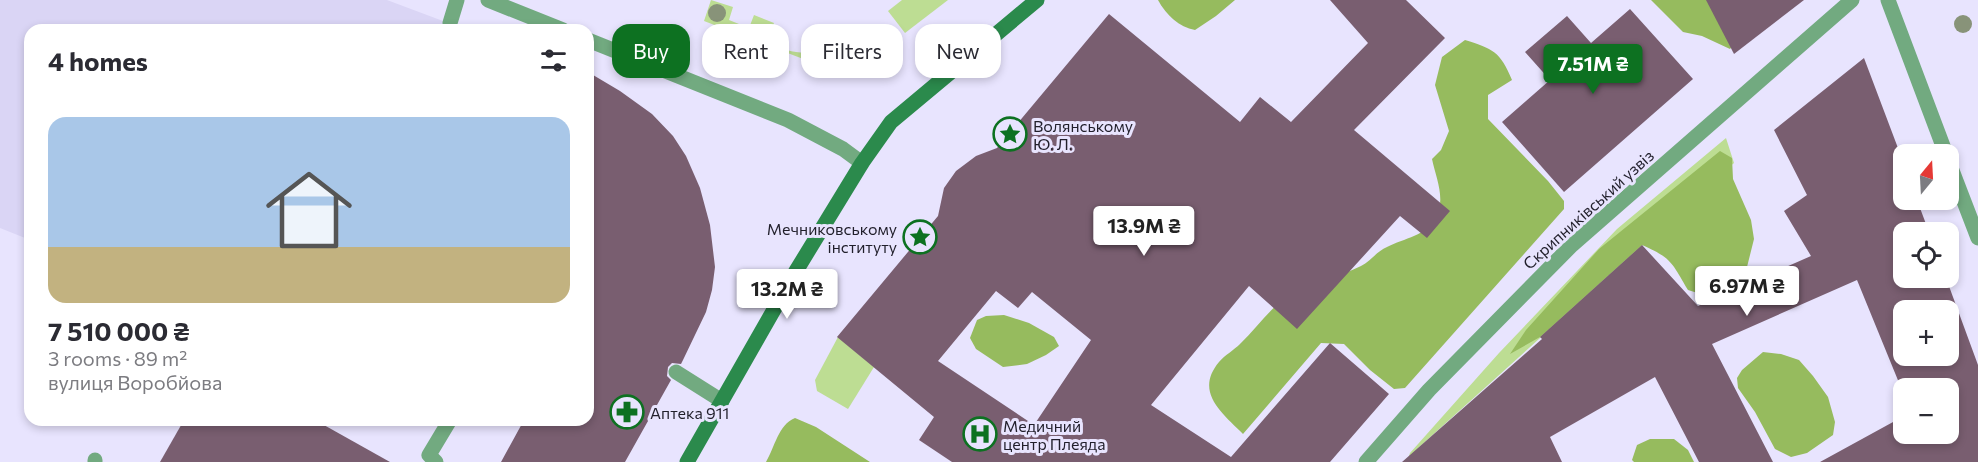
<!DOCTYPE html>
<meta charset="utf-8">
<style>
body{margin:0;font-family:Commissioner,sans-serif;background:#f2f2f3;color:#2b2b33;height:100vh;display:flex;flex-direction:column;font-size:22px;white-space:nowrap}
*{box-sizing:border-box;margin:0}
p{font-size:20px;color:#7c7c81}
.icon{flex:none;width:33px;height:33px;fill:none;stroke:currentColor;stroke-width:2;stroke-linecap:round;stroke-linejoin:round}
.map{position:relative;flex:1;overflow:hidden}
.side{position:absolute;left:24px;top:24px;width:570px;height:402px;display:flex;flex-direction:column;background:#fff;border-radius:18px;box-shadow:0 3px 9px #0003}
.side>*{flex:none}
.guide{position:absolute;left:612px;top:24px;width:570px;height:54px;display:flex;gap:12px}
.needle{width:39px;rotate:18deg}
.controls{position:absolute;left:1893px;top:144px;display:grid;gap:12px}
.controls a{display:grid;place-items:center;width:66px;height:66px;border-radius:12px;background:#fff;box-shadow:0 3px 9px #0003;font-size:30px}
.price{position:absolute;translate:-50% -51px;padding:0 14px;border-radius:6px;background:#fff;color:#222;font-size:20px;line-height:39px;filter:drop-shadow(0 2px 3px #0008)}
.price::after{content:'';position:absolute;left:50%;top:36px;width:18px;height:14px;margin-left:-9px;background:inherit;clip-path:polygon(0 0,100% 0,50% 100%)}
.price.on{background:#0d7121;color:#fff}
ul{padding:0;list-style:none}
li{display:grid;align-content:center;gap:12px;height:318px;padding:0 24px}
li span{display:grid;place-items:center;height:186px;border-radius:18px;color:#555}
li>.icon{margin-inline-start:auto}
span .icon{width:108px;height:108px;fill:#fffc;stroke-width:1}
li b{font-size:26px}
h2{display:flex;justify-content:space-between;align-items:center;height:72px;padding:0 24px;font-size:26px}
.pill{padding:0 21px;border-radius:18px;background:#fff;box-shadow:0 3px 9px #0003;font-size:21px;line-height:54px}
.pill.on{background:#0d7121;color:#fff}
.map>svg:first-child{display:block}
</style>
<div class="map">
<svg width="1978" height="462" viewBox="0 0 1978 462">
<rect width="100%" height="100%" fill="#e8e4fe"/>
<polygon fill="#dad5f5" points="0,0 387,0 467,30 30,30 30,240 0,228"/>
<g fill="#bddd93">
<path d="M711 0 733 7 729 20 749 28 754 15 774 23 769 36C777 48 792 54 806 52L812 37 827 43 819 65 704 21Z"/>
<polygon points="902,0 948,0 905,33 888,11"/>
<polygon points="1726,138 1734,163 1417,449 1407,462 1410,453 1499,353 1617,229"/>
<polygon points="838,337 874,367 848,409 817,391 815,380"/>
</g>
<g fill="#96bb5e">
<path d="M1158 0H1235L1216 16 1195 30C1179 27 1166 15 1158 0Z"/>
<polygon points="1651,0 1735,0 1740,37 1730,49 1702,36 1683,32"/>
<path d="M1465 40C1493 49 1500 51 1512 80L1488 95V119L1548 181 1564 201V209L1405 388 1394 389 1370 370 1344 344 1321 343 1243 434C1222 413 1194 392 1219 362 1225 355 1234 350 1240 344 1257 328 1269 308 1289 296 1312 283 1338 277 1361 266 1371 261 1377 251 1387 247 1404 238 1427 236 1436 217 1446 199 1436 178 1432 159L1441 150 1449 131 1435 85 1442 57Z"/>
<path d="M1720 151 1732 158 1733 179 1751 220 1754 239 1744 279 1704 295 1688 290C1672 263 1672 258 1642 245L1540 337 1510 354 1526 330 1599 249Z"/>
<polygon points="1004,315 1029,323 1054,337 1059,346 1046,355 1027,364 1003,367 976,349 970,338 977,320 986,316"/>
<polygon points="1763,352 1781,354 1799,360 1813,376 1828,397 1835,422 1833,435 1807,453 1791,457 1775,449 1755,412 1738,388 1737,378 1742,370"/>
<path d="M795 418 816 427 870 462H766C775 447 778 425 795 418Z"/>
<polygon points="1650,439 1674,439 1688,450 1694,462 1634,462 1632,460 1637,445"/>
</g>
<g fill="#795e70" fill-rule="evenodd">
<path d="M1330 0H1406L1445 38 1354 130 1450 211 1427 238 1400 216 1297 329 1249 286 1151 405 1231 457 1330 343 1389 394 1330 462H952L919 440 934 417 837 337 938 216 944 188 956 171 976 156 997 148 1109 14 1240 122 1260 97 1291 122 1368 43ZM996 291 1018 308 1032 292 1091 340 1034 425 938 361Z"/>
<polygon points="1706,0 1804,0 1734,54"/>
<polygon points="1630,9 1693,79 1564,192 1502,122 1550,80 1525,52 1567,16 1591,43"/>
<path d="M1864 58 1904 164V200H1917L1929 232H1904V278H1946L1978 365V462H1820L1904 416V434H1948V388H1904V395L1857 280 1712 344 1773 462H1699L1655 377 1550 437 1562 462H1402L1542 339 1540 337 1642 245 1698 306 1811 256 1784 211 1807 195 1774 130ZM1904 310H1948V356H1904Z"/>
<polygon points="588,72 620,91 652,114 673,136 686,156 700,188 710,225 715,267 712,290 706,312 683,360 681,364 672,363 668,367 667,376 671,380 625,462 501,462 524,420 588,420"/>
<polygon points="184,420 315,420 390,462 160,462"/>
</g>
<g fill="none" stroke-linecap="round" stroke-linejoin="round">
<g stroke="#72aa80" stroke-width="15">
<polyline points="450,23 457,0"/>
<polyline points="676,372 722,401"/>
<polyline points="95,462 95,460"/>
<polyline points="436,462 429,455 450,420"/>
<polyline points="1366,462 1429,390 1572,245 1852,0"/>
</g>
<g stroke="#72aa80" stroke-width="15">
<polyline points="1888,0 1946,154"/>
<polyline points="1948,160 1978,238"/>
</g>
<g stroke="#72aa80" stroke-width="15">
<polyline points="488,0 563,30"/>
<polyline points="588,40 788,120 843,149 862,163"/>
</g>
<polyline stroke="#2b8a4c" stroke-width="15" points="687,462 796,271 862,163 891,122 1037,0"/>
</g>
<g fill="#889379">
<circle cx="717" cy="13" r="9"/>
<circle cx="1963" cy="24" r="9"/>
<circle cx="814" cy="50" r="9"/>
</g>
<defs>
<symbol id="sight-ring" viewBox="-11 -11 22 22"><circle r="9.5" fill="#e8e4fe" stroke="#0d7121" stroke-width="1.5"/><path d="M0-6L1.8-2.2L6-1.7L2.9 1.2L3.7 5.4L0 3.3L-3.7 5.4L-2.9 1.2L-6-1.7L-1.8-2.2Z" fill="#0d7121"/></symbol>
<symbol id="pharmacy-ring" viewBox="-11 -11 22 22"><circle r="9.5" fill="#e8e4fe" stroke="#0d7121" stroke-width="1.5"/><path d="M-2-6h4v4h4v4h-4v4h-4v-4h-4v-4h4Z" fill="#0d7121"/></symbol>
<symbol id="hospital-ring" viewBox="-11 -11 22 22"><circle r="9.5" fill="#e8e4fe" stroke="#0d7121" stroke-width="1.5"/><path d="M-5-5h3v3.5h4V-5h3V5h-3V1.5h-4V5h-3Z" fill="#0d7121"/></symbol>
</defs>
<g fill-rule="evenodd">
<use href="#sight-ring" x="991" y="115" width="38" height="38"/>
<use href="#sight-ring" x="901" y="218" width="38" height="38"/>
<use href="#pharmacy-ring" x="608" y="393" width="38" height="38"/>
<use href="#hospital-ring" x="961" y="415" width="38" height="38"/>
</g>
<g text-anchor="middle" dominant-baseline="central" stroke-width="6" stroke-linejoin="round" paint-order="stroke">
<g font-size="16" fill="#211f2b" stroke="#e8e4fe" text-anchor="start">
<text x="1033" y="125">Волянському<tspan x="1033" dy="18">Ю. Л.</tspan></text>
<text x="897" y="228" text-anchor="end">Мечниковському<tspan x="897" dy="18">інституту</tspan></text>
<text x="650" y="412">Аптека 911</text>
<text x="1003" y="425">Медичний<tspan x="1003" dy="18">центр Плеяда</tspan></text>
</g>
<g font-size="16" fill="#211f2b" stroke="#e8e4fe">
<text transform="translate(1588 209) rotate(-42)">Скрипниківський узвіз</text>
</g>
</g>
</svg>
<div class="controls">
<a><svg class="needle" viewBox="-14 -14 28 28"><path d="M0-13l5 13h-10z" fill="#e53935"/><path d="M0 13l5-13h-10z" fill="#7c7c81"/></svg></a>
<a><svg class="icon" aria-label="locate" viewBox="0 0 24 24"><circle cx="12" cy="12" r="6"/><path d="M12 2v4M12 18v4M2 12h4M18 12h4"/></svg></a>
<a>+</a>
<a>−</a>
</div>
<b class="price on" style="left:1593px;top:95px">7.51M ₴</b>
<b class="price" style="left:1144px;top:257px">13.9M ₴</b>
<b class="price" style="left:1747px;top:317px">6.97M ₴</b>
<b class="price" style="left:787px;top:320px">13.2M ₴</b>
<div class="guide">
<a class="pill on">Buy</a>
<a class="pill">Rent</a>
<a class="pill">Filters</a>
<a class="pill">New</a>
</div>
<section class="side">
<h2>4 homes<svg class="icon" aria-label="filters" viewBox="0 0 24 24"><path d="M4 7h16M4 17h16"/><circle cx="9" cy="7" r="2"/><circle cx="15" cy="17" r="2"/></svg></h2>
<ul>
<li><span style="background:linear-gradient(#a9c7e8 70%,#c2b280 0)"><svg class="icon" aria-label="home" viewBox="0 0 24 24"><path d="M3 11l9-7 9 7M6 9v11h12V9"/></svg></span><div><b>7 510 000 ₴</b><p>3 rooms · 89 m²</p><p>вулиця Воробйова</p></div></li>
</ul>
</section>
</div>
